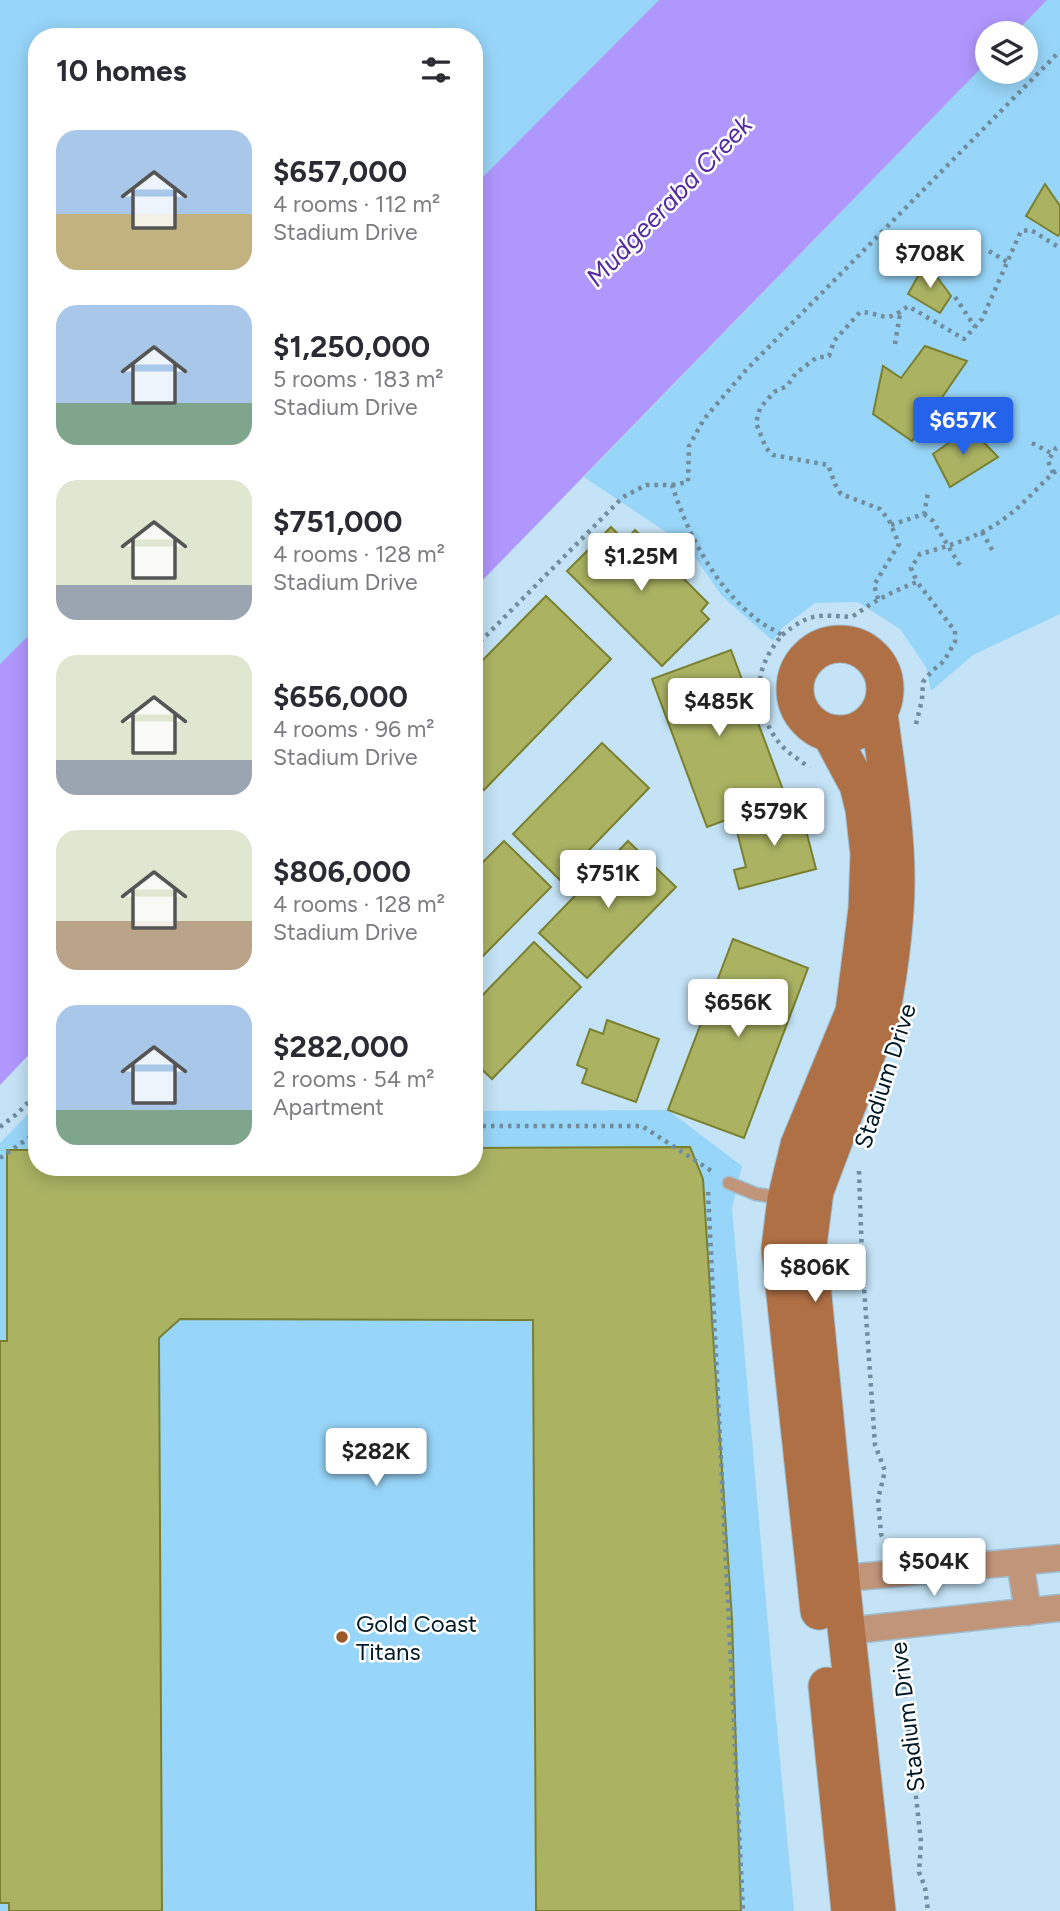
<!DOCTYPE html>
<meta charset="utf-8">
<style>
body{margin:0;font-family:Figtree,sans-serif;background:#f7f7f7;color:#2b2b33;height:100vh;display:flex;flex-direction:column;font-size:26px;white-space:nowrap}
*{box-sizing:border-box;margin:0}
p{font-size:23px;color:#7c7c81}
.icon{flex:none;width:38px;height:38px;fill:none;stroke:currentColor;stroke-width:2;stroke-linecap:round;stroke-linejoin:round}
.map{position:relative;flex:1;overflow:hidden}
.details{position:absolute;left:28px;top:28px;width:455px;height:1148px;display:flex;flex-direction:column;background:#fff;border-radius:28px;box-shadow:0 4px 18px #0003}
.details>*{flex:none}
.fabs{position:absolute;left:975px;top:21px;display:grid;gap:14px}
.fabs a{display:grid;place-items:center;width:63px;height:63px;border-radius:50%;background:#fff;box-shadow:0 4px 18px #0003;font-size:35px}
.price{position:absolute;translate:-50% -60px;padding:0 16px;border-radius:7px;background:#fff;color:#222;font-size:23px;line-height:46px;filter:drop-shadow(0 2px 4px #0008)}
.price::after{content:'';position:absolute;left:50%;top:42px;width:21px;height:16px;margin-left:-10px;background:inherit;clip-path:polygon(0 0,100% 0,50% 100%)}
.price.selected{background:#2563eb;color:#fff}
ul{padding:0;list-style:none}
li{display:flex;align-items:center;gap:21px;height:175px;padding:0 28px}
li span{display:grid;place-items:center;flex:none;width:196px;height:140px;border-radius:21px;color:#555}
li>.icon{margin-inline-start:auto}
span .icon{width:84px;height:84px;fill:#fffc;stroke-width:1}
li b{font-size:30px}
h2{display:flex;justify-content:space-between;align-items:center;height:84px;padding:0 28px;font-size:30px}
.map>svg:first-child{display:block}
</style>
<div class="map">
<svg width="1060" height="1911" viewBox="0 0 1060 1911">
<rect width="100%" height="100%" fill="#c4e3f6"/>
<g fill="#98d6f9">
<polygon points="0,0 659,0 474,186 474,37 37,37 37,627 0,664"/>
<polygon points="1047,0 1060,0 1060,614 973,655 931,691 926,667 900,629 858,602 815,603 782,628 773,641 722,596 687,546 584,477 987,62 987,72 1026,72 1026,33 1015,33"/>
<polygon points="668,1110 742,1166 732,1208 775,1706 794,1911 0,1911 0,1143 29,1113 37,1113 37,1167 474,1167 474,1111"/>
</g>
<g fill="#b097fe">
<polygon points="659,0 1047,0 1015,33 987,33 987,62 474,589 474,186"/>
<polygon points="37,627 37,1046 0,1085 0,664"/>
</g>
<g fill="#abb363" stroke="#7a8030" stroke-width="2">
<polygon points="1045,184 1060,206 1060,233 1058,236 1026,216"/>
<polygon points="926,262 951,296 940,313 908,294"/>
<polygon points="925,346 967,361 912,441 873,414 883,366 901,378"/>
<polygon points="970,428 998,457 950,487 933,454"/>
<polygon points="611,527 625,541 635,530 708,603 701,611 709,619 662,666 567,571"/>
<polygon points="546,596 611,659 484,790 474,781 474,669"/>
<polygon points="731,650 786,798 707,827 652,679"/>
<polygon points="602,743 649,788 560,880 513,834"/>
<polygon points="800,807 816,869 739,889 734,870 746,867 735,824"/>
<polygon points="504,841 551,887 474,965 474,871"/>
<polygon points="628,841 676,887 587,978 539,933"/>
<polygon points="733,939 808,968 744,1138 668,1110"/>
<polygon points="534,942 581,987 492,1079 474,1062 474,1004"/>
<polygon points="607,1020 659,1039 636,1102 582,1083 587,1069 577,1065 590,1029 603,1034"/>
<polygon points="690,1147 703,1179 712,1320 732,1619 741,1911 536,1911 533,1320 180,1319 159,1338 162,1911 9,1911 9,1903 0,1903 0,1341 7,1341 7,1150 37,1150 37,1167 474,1167 474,1148"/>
</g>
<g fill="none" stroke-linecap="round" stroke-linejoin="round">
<defs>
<polyline id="lane" points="729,1183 756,1194 782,1198"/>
<g id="street">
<polyline points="1020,1562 1028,1612"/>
<polyline points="825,1580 1060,1558"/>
<polyline points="846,1631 1060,1608"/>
</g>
<g id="secondary">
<circle cx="840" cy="689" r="45"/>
<polyline points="819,1611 780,1248 786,1199 799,1145 854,1012 867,909 869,854 864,809 858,785 830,733"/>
<polyline points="827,1686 850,1911"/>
<path d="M877 1911 842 1590 808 1245 815 1191 881 1016C889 972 896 926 896 881 896 825 886 769 879 713"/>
</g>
</defs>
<use href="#lane" stroke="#a1bfd1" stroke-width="15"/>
<use href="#street" stroke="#a1bfd1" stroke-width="29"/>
<use href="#secondary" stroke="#a1bfd1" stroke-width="39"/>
<g stroke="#708c9d" stroke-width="4.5" stroke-dasharray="3.5 5" stroke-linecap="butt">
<polyline points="989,251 1007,262"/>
<polyline points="955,297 975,327"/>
<polyline points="895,344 900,314"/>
<polyline points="1032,443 1053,454"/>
<polyline points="1053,473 1048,461 1056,448 1060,446"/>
<polyline points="672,485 688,482 689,446 704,419 747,369 1060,51"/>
<polyline points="924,514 933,521 962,569"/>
<polyline points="891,525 924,514 928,493"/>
<polyline points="982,532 994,553"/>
<path d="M878 599 874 585 899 544 889 520 880 509 841 494 835 484 828 465 773 455 766 448 756 423 760 408 774 392 787 386 796 373 816 358 829 356 834 341 860 312C885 313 884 325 908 306L964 339 982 319 1021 231 1031 230 1060 248"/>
<path d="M782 635C811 612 817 615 852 617 872 602 893 591 917 582L911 568 920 554C949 546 980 537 1005 518 1023 505 1037 488 1053 473L1060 469"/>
<path d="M474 648 623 497 646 485H672C688 535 716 589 759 621 766 626 774 630 782 635 773 646 764 660 761 674 756 700 765 728 783 747 790 755 801 760 809 768"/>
<polyline points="916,724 922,700 923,682 932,671 944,661 955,642 955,631 917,582"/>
<polyline points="474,1126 642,1126 713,1172"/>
<polyline points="0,1127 18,1113 37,1093"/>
<polyline points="0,1158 30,1137 37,1136"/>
<polyline points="859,1171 862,1258 875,1445 885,1471 878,1499 881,1534 887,1546"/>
<polyline points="708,1192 743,1911"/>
<polyline points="900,1652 921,1842 919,1872 925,1887 928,1911"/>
</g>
<use href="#lane" stroke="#c1957a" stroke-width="12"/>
<use href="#street" stroke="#c1957a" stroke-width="26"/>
<use href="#secondary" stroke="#b07046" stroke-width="37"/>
</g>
<circle fill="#9b5828" stroke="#fff" stroke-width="2.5" cx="342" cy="1637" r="7"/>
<g text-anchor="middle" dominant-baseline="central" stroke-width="5" stroke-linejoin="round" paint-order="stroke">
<g font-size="24" fill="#001926" stroke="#fff">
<text transform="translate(885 1076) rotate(-72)">Stadium Drive</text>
<text transform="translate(907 1717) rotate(-97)">Stadium Drive</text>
</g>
<g font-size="24" fill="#001926" stroke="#fff" text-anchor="start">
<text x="356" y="1623">Gold Coast<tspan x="356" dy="28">Titans</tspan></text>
</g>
<g font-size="26" font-style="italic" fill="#552ba0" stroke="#fff">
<text transform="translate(669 201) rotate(-46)">Mudgeeraba Creek</text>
</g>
</g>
</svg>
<div class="fabs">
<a><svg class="icon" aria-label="layers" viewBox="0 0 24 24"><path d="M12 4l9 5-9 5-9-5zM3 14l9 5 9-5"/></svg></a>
</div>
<b class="price" style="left:930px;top:290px">$708K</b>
<b class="price selected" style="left:963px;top:457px">$657K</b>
<b class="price" style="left:641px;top:593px">$1.25M</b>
<b class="price" style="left:719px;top:738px">$485K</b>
<b class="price" style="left:774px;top:848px">$579K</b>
<b class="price" style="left:608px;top:910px">$751K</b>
<b class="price" style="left:738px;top:1039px">$656K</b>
<b class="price" style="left:815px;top:1304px">$806K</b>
<b class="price" style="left:376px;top:1488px">$282K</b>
<b class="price" style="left:934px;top:1598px">$504K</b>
<section class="details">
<h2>10 homes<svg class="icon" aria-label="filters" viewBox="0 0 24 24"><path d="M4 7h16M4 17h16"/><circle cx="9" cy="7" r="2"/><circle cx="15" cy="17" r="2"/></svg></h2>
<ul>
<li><span style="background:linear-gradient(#a9c7e8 60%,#c2b280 0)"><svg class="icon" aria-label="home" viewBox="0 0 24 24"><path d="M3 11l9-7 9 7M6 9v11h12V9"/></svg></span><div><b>$657,000</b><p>4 rooms · 112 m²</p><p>Stadium Drive</p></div></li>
<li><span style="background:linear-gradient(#a9c7e8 70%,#7fa58c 0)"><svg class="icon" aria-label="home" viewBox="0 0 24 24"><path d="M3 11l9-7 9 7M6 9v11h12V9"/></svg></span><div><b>$1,250,000</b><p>5 rooms · 183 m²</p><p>Stadium Drive</p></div></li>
<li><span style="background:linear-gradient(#dfe7d0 75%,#9aa5b1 0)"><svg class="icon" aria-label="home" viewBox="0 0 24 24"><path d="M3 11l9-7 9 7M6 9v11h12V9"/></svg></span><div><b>$751,000</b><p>4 rooms · 128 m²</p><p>Stadium Drive</p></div></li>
<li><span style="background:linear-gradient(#dfe7d0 75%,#9aa5b1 0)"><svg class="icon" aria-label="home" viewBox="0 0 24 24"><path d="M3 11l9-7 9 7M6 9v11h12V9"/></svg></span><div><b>$656,000</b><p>4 rooms · 96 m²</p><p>Stadium Drive</p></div></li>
<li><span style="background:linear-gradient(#dfe7d0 65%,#b9a48a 0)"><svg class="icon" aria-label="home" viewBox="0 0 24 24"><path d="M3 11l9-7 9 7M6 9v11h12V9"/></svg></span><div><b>$806,000</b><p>4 rooms · 128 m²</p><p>Stadium Drive</p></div></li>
<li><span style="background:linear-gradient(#a9c7e8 75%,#7fa58c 0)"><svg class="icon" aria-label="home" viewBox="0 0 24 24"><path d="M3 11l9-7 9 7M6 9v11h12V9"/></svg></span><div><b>$282,000</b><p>2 rooms · 54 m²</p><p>Apartment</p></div></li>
</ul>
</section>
</div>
